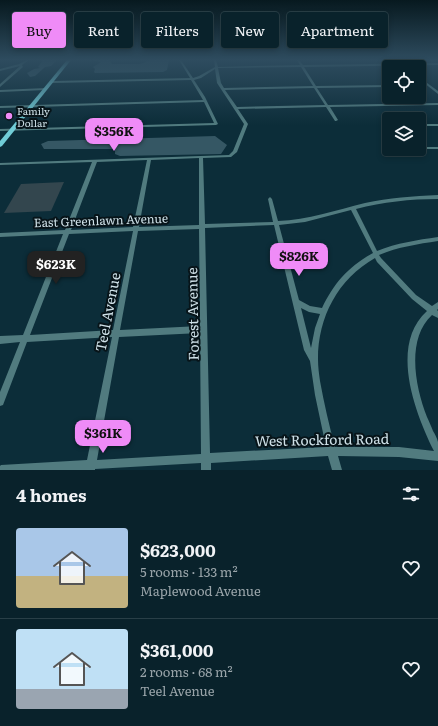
<!DOCTYPE html>
<meta charset="utf-8">
<style>
body{margin:0;font-family:Literata,serif;background:#172f37;color:#f1f3f6;height:100vh;display:flex;flex-direction:column;font-size:15px;white-space:nowrap}
*{box-sizing:border-box;margin:0}
p{font-size:13px;color:#99a4a9}
.icon{flex:none;width:22px;height:22px;fill:none;stroke:currentColor;stroke-width:2;stroke-linecap:round;stroke-linejoin:round}
.map{position:relative;height:470px;overflow:hidden}
.side{display:flex;flex-direction:column;background:#09222b;flex:1}
.side>*{flex:none}
.banner{position:absolute;left:12px;top:12px;width:414px;height:36px;display:flex;gap:8px}
.fabs{position:absolute;left:382px;top:60px;display:grid;gap:8px}
.fabs a{display:grid;place-items:center;width:44px;height:44px;border-radius:4px;background:#09222b;box-shadow:0 2px 6px #0003,0 0 0 1px #293f47;font-size:20px}
.price{position:absolute;translate:-50% -34px;padding:0 9px;border-radius:8px;background:#ef8bf7;color:#111;font-size:13px;line-height:26px;filter:drop-shadow(0 1px 2px #0008)}
.price::after{content:'';position:absolute;left:50%;top:24px;width:12px;height:9px;margin-left:-6px;background:inherit;clip-path:polygon(0 0,100% 0,50% 100%)}
.price.active{background:#222;color:#fff}
ul{padding:0;list-style:none}
li{display:flex;align-items:center;gap:12px;height:100px;padding:0 16px}
li+li{border-top:1px solid #293f47}
li span{display:grid;place-items:center;flex:none;width:112px;height:80px;border-radius:4px;color:#555}
li>.icon{margin-inline-start:auto}
span .icon{width:48px;height:48px;fill:#fffc;stroke-width:1}
li b{font-size:17px}
h2{display:flex;justify-content:space-between;align-items:center;height:48px;padding:0 16px;font-size:17px}
.pill{padding:0 14px;border-radius:4px;background:#09222b;box-shadow:0 2px 6px #0003,0 0 0 1px #293f47;font-size:14px;line-height:36px}
.pill.active{background:#ef8bf7;color:#111}
.map>svg:first-child{display:block}
</style>
<div class="map">
<svg width="438" height="470" viewBox="0 0 438 470">
<rect width="100%" height="100%" fill="#0c2d39"/>
<polygon fill="#33464e" points="64,182 51,211 4,213 21,184"/>
<g fill="#355764">
<polygon points="43,60 57,60 51,66 45,67 35,76 30,77 27,73 34,69 40,68 38,67"/>
<polygon points="89,60 109,60 112,64 140,64 152,60 169,60 167,70 163,72 95,73 94,72 95,69 93,67 101,62"/>
<polygon points="215,136 227,145 221,154 120,156 115,154 115,149 44,149 41,144 48,141"/>
</g>
<g fill="none" stroke-linecap="round" stroke-linejoin="round">
<g fill="#517b7f" fill-rule="evenodd">
<polygon points="27,60 29,60 22,65 23,67 0,87 0,84 20,66 0,71 0,69 19,64"/>
<path d="M179 60H181L193 78 199 76 215 67 214 60H216L218 67 300 65 297 60H299L303 65 438 63V65L304 67 316 86 389 85V87L317 88 328 105 438 103V105L330 107 338 120 336 121H335L326 107 238 109 248 124 237 152 231 157 203 158 205 224 273 222 268 199 270 197 272 199 278 221C308 220 336 210 365 203 389 198 413 196 438 195V199C410 199 383 202 356 209L377 251C397 243 417 240 438 237V241C418 244 398 247 379 255L381 258 416 295 432 306 438 302V309L437 310 438 311V318L432 315C406 339 415 387 427 417 429 421 431 426 433 431 435 434 437 438 438 442 438 448 438 455 438 461L399 457 338 456 342 470H332L328 456 211 463V470H201V463L95 469V470H0V466L1 465 87 460 112 337 27 342 3 405 0 406V392L20 342 0 344V336L23 335 63 234 0 237V233L65 230 92 162 0 165V163L229 155 233 151 244 124 217 83 215 69 201 78 194 80 205 97 218 124 216 125 0 131V129L214 123 204 102 0 108V106L203 100 191 80 52 83 51 82 52 81 190 78ZM301 67 313 86 224 88 221 83 218 68ZM314 88 325 105 237 107 225 90ZM199 158V225L139 227 151 160ZM147 160 133 227 71 230 97 162ZM351 210 373 253C348 267 334 283 322 308L310 306 299 300 279 225 305 222ZM274 225 304 350 310 361 315 395 326 447 210 453 205 228ZM199 229 200 326 120 330 138 231ZM133 231 113 330 30 335 69 234ZM375 258 377 262 412 299 427 311C389 345 415 413 434 451L399 447H335C329 425 324 403 320 381 319 374 318 367 318 359 318 317 338 279 375 258ZM301 308 309 312 320 314 315 328 311 348ZM200 333 201 454 97 460 119 337Z"/>
<polygon points="419,77 438,91 438,94 419,79"/>
<polygon points="46,88 46,90 45,90 0,92 0,90"/>
<rect x="419" y="124" width="19" height="2"/>
<polygon points="419,144 426,147 438,147 438,149 425,149 419,147"/>
</g>
<polygon fill="#71cdd7" fill-rule="evenodd" points="67,60 71,60 2,146 0,147 0,141"/>
</g>
<linearGradient id="sky" x2="0" y2="1"><stop stop-color="#07191f"/><stop offset="0.48" stop-color="#2e4c5f"/><stop offset="1" stop-color="#2e4c5f" stop-opacity="0"/></linearGradient>
<rect width="438" height="125" fill="url(#sky)"/>
<circle fill="#ef8bf7" stroke="#071419" stroke-width="1.5" cx="9" cy="116" r="4"/>
<g text-anchor="middle" dominant-baseline="central" stroke-width="4" stroke-linejoin="round" paint-order="stroke">
<g font-size="10" fill="#cfe1e8" stroke="#071419" text-anchor="start">
<text x="17" y="110">Family<tspan x="17" dy="12">Dollar</tspan></text>
</g>
<g font-size="12" fill="#cfe1e8" stroke="#071419">
<text transform="translate(101 220) rotate(-2)">East Greenlawn Avenue</text>
</g>
<g font-size="14" fill="#cfe1e8" stroke="#071419">
<text transform="translate(107 312) rotate(-79)">Teel Avenue</text>
<text transform="translate(192 314) rotate(-91)">Forest Avenue</text>
<text transform="translate(322 439) rotate(-1)">West Rockford Road</text>
</g>
</g>
</svg>
<div class="fabs">
<a><svg class="icon" aria-label="locate" viewBox="0 0 24 24"><circle cx="12" cy="12" r="6"/><path d="M12 2v4M12 18v4M2 12h4M18 12h4"/></svg></a>
<a><svg class="icon" aria-label="layers" viewBox="0 0 24 24"><path d="M12 4l9 5-9 5-9-5zM3 14l9 5 9-5"/></svg></a>
</div>
<b class="price" style="left:114px;top:152px">$356K</b>
<b class="price" style="left:299px;top:277px">$826K</b>
<b class="price active" style="left:56px;top:285px">$623K</b>
<b class="price" style="left:103px;top:454px">$361K</b>
<div class="banner">
<a class="pill active">Buy</a>
<a class="pill">Rent</a>
<a class="pill">Filters</a>
<a class="pill">New</a>
<a class="pill">Apartment</a>
</div>
</div>
<section class="side">
<h2>4 homes<svg class="icon" aria-label="filters" viewBox="0 0 24 24"><path d="M4 7h16M4 17h16"/><circle cx="9" cy="7" r="2"/><circle cx="15" cy="17" r="2"/></svg></h2>
<ul>
<li><span style="background:linear-gradient(#a9c7e8 60%,#c2b280 0)"><svg class="icon" aria-label="home" viewBox="0 0 24 24"><path d="M3 11l9-7 9 7M6 9v11h12V9"/></svg></span><div><b>$623,000</b><p>5 rooms · 133 m²</p><p>Maplewood Avenue</p></div><svg class="icon" aria-label="heart" viewBox="0 0 24 24"><path d="M12 20l-8-8c-3-5 5-10 8-4 3-6 11-1 8 4z"/></svg></li>
<li><span style="background:linear-gradient(#bfe0f5 75%,#9aa5b1 0)"><svg class="icon" aria-label="home" viewBox="0 0 24 24"><path d="M3 11l9-7 9 7M6 9v11h12V9"/></svg></span><div><b>$361,000</b><p>2 rooms · 68 m²</p><p>Teel Avenue</p></div><svg class="icon" aria-label="heart" viewBox="0 0 24 24"><path d="M12 20l-8-8c-3-5 5-10 8-4 3-6 11-1 8 4z"/></svg></li>
</ul>
</section>
